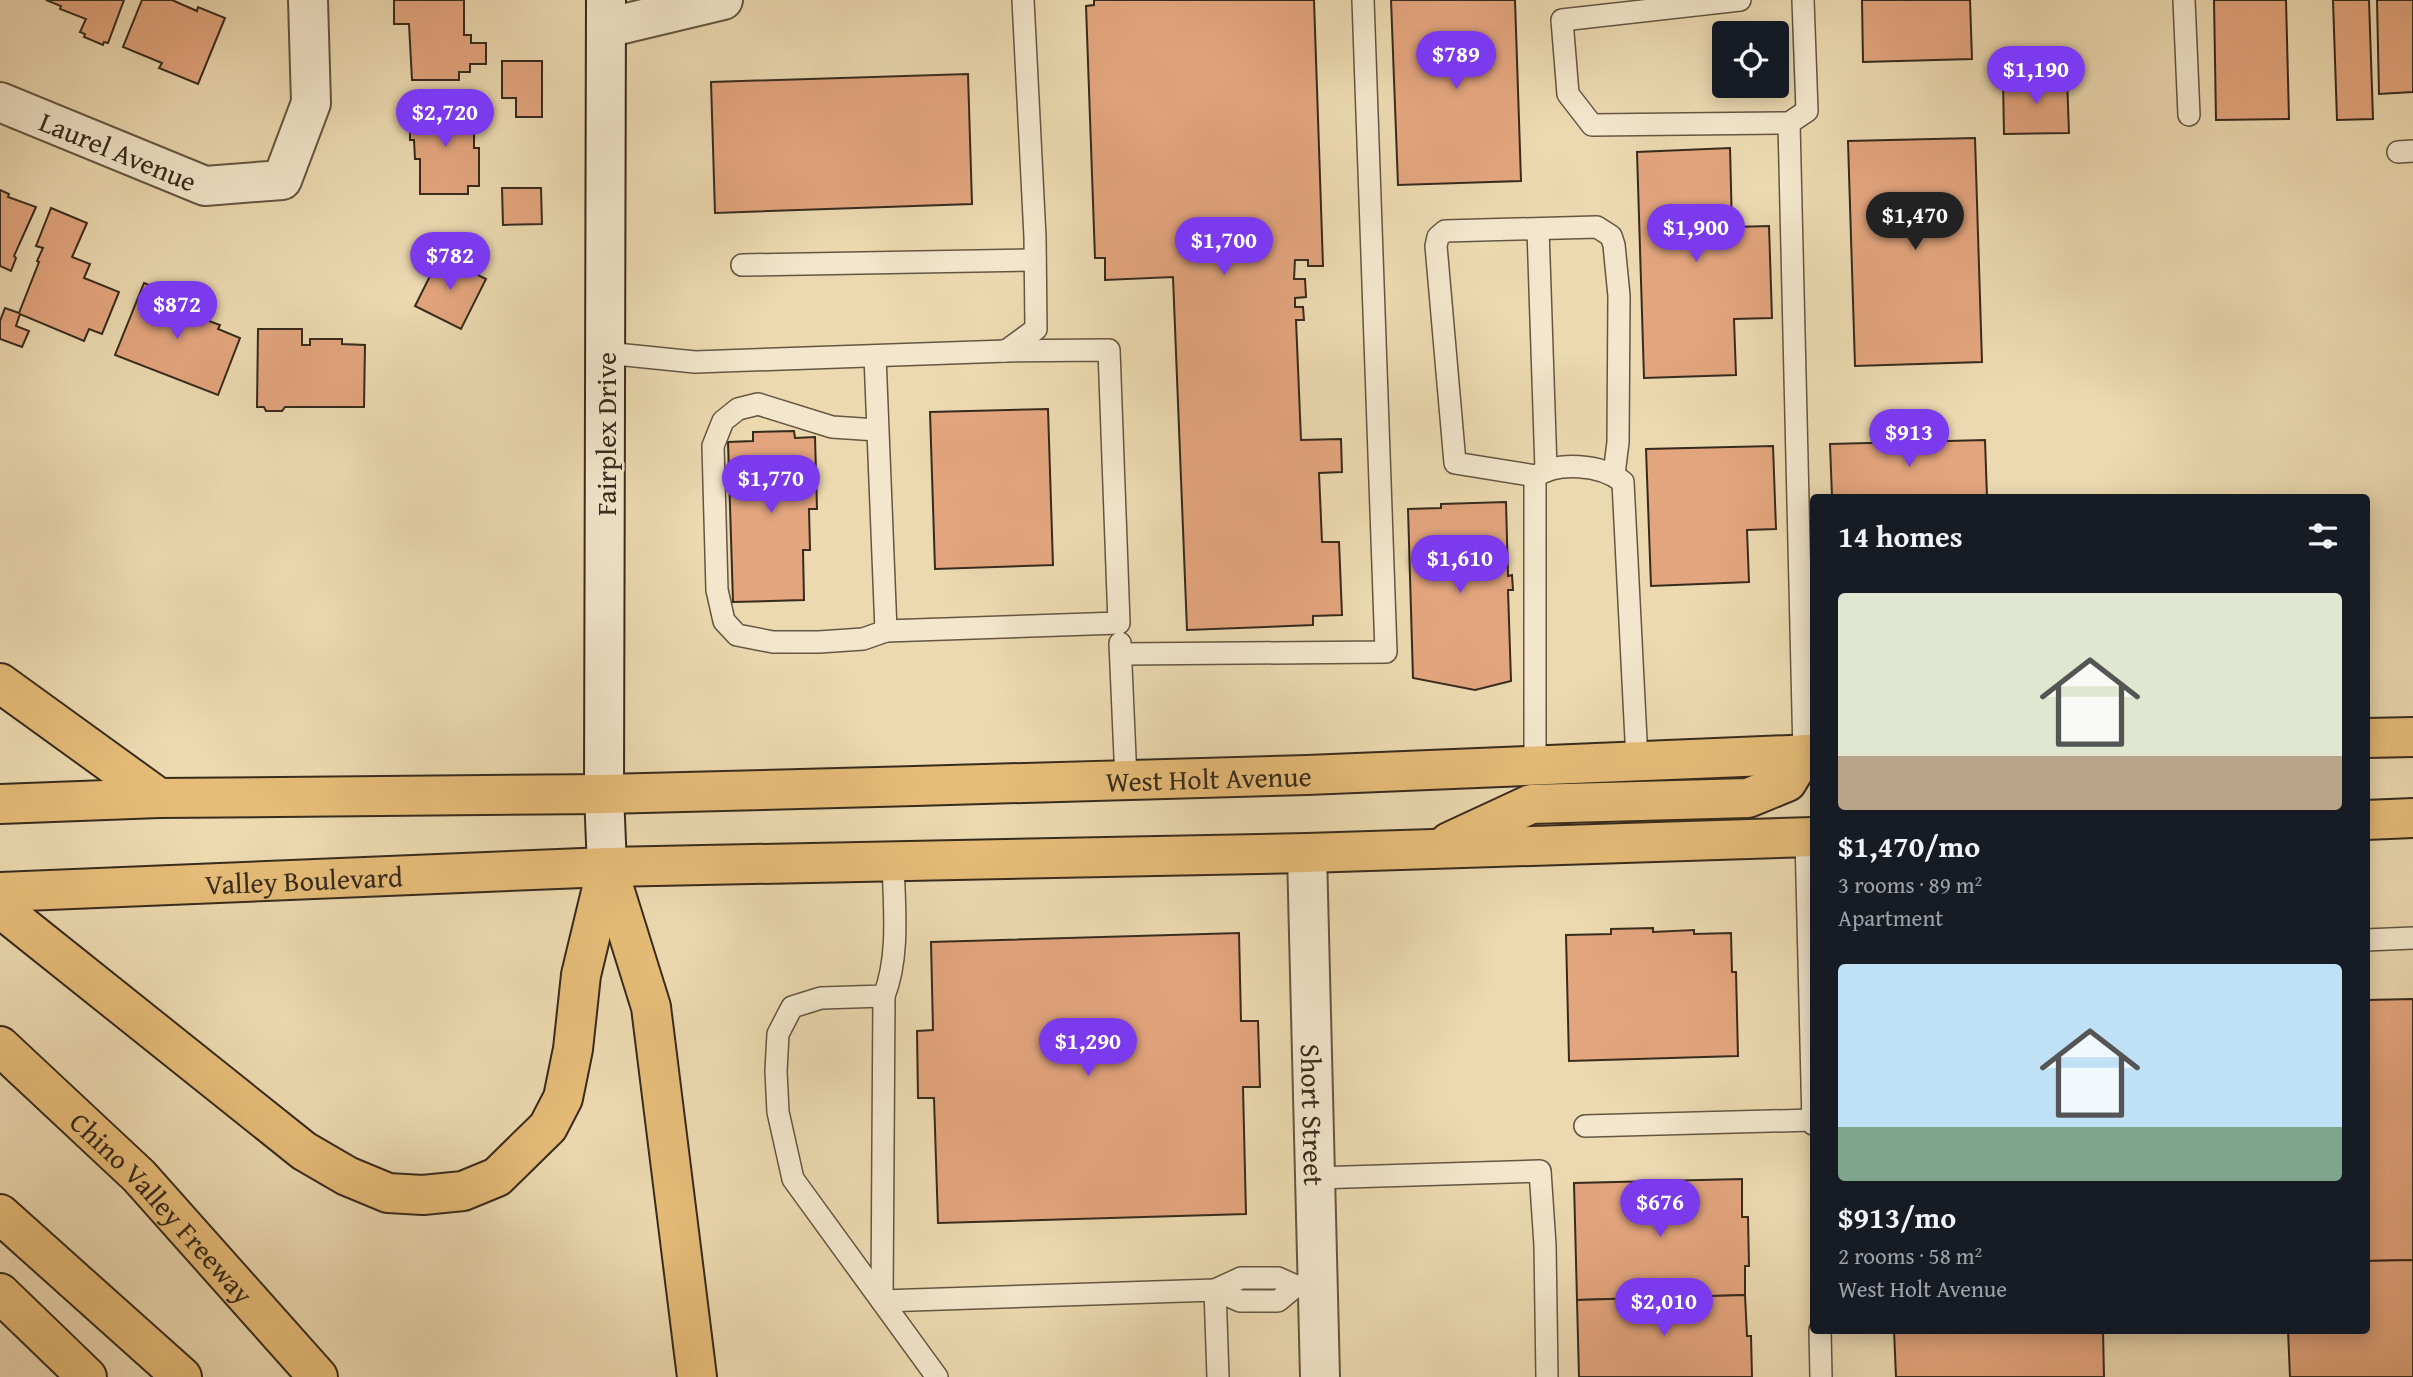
<!DOCTYPE html>
<meta charset="utf-8">
<style>
body{margin:0;font-family:"Gentium Book Plus",serif;background:#20242c;color:#f1f3f6;height:100vh;display:flex;flex-direction:column;font-size:26px;white-space:nowrap}
*{box-sizing:border-box;margin:0}
p{font-size:23px;color:#9ea1a6}
.icon{flex:none;width:38px;height:38px;fill:none;stroke:currentColor;stroke-width:2;stroke-linecap:round;stroke-linejoin:round}
.map{position:relative;flex:1;overflow:hidden}
.drawer{position:absolute;left:1810px;top:494px;width:560px;height:840px;display:flex;flex-direction:column;background:#171b24;border-radius:7px;box-shadow:0 4px 18px #0003}
.drawer>*{flex:none}
.controls{position:absolute;left:1712px;top:21px;display:grid;gap:14px}
.controls a{display:grid;place-items:center;width:77px;height:77px;border-radius:7px;background:#171b24;box-shadow:0 4px 18px #0003;font-size:35px}
.price{position:absolute;translate:-50% -60px;padding:0 16px;border-radius:24px;background:#7c3aed;color:#fff;font-size:23px;line-height:46px;filter:drop-shadow(0 2px 4px #0008)}
.price::after{content:'';position:absolute;left:50%;top:42px;width:21px;height:16px;margin-left:-10px;background:inherit;clip-path:polygon(0 0,100% 0,50% 100%)}
.price.active{background:#222;color:#fff}
ul{padding:0;list-style:none}
li{display:grid;align-content:center;gap:14px;height:371px;padding:0 28px}
li span{display:grid;place-items:center;height:217px;border-radius:7px;color:#555}
li>.icon{margin-inline-start:auto}
span .icon{width:126px;height:126px;fill:#fffc;stroke-width:1}
li b{font-size:30px}
h2{display:flex;justify-content:space-between;align-items:center;height:84px;padding:0 28px;font-size:30px}
.map>svg:first-child{display:block}
</style>
<div class="map">
<svg width="2413" height="1377" viewBox="0 0 2413 1377">
<rect width="100%" height="100%" fill="#ecd9b0"/>
<filter id="stains"><feTurbulence type="fractalNoise" baseFrequency=".00286" numOctaves="4"/><feColorMatrix values="0 0 0 0 .2 0 0 0 0 .09 0 0 0 0 .02 0 0 0 .5 -.17"/></filter>
<radialGradient id="worn" r=".72"><stop offset=".6" stop-color="#630" stop-opacity="0"/><stop offset="1" stop-color="#630" stop-opacity=".3"/></radialGradient>
<g fill="#e3a57e" stroke="#372b1d" stroke-width="2">
<polygon points="46,0 124,0 108,43 104,42 103,45 84,37 85,34 80,32 86,19 60,9 61,6"/>
<polygon points="142,0 172,0 197,11 198,7 225,18 198,84 159,68 162,63 123,47"/>
<polygon points="394,0 464,0 464,35 471,35 471,43 486,43 486,64 470,64 470,72 459,72 459,80 412,80 409,24 394,24"/>
<polygon points="1094,0 1314,0 1323,266 1308,266 1308,260 1295,260 1294,279 1305,279 1306,297 1295,298 1295,307 1303,307 1304,320 1296,320 1301,440 1341,439 1342,472 1319,473 1322,542 1339,542 1342,615 1313,616 1313,625 1187,630 1173,277 1105,280 1105,258 1095,258 1086,6 1094,5"/>
<polygon points="1391,0 1515,0 1521,181 1398,185"/>
<polygon points="1862,0 1970,0 1972,59 1863,62"/>
<polygon points="2214,0 2286,0 2289,119 2216,120"/>
<polygon points="2333,0 2369,0 2373,119 2337,120"/>
<polygon points="2377,0 2413,0 2413,92 2379,94"/>
<polygon points="502,61 542,61 542,117 516,117 516,98 502,98"/>
<polygon points="968,74 972,204 715,213 711,82"/>
<polygon points="2067,78 2069,133 2004,134 2003,80"/>
<polygon points="410,105 474,107 474,148 479,148 479,186 468,186 468,194 420,194 420,159 415,159 414,140 410,140"/>
<polygon points="1975,138 1982,362 1855,366 1848,141"/>
<polygon points="1730,148 1732,227 1769,226 1772,318 1734,319 1736,375 1644,378 1637,152"/>
<polygon points="502,188 541,188 542,224 503,225"/>
<polygon points="0,190 9,194 8,197 36,207 14,256 16,258 11,271 0,266"/>
<polygon points="51,208 87,223 72,257 90,264 84,278 119,292 102,334 89,329 84,341 20,314 16,326 29,331 22,347 0,339 0,321 5,308 19,313 39,262 37,261 43,248 36,246"/>
<polygon points="440,256 486,279 461,329 415,306"/>
<polygon points="144,283 187,300 181,315 188,318 190,314 220,325 218,329 240,338 218,395 115,355"/>
<polygon points="258,329 302,329 302,345 310,345 310,339 342,339 342,344 365,345 364,407 285,407 282,411 266,411 264,407 257,407"/>
<polygon points="1048,409 1053,565 935,569 930,412"/>
<polygon points="794,431 795,438 815,437 817,509 809,509 810,550 803,550 804,600 733,602 728,442 753,441 753,432"/>
<polygon points="1985,440 1987,497 1832,497 1830,444"/>
<polygon points="1773,446 1776,529 1747,530 1749,582 1651,586 1646,449"/>
<polygon points="1506,502 1508,576 1512,575 1513,590 1508,590 1511,681 1475,690 1413,678 1408,509 1441,508 1441,504"/>
<polygon points="1653,928 1653,932 1694,930 1694,934 1731,933 1732,972 1736,972 1738,1056 1569,1061 1566,935 1611,934 1611,929"/>
<polygon points="1239,933 1241,1021 1258,1021 1260,1087 1243,1087 1246,1214 938,1223 934,1098 918,1098 917,1031 933,1030 931,942"/>
<polygon points="2413,999 2413,1260 2366,1261 2366,1000"/>
<polygon points="1742,1179 1742,1217 1748,1217 1749,1266 1745,1266 1745,1295 1577,1300 1574,1183"/>
<polygon points="2413,1260 2413,1377 2290,1377 2288,1330 2366,1330 2366,1261"/>
<polygon points="1745,1295 1747,1336 1751,1336 1752,1377 1579,1377 1577,1300"/>
<polygon points="1894,1330 2103,1330 2104,1377 1896,1377"/>
</g>
<g fill="none" stroke-linecap="round" stroke-linejoin="round">
<defs>
<g id="service">
<polyline points="1740,0 1562,20 1568,94 1592,125 1789,123 1807,111 1803,0"/>
<polyline points="2184,0 2189,115"/>
<polyline points="1789,123 1804,754"/>
<polyline points="2398,152 2413,151"/>
<polyline points="1538,229 1546,469"/>
<polyline points="742,265 1035,260"/>
<polyline points="606,353 695,362 1006,351 1036,329 1035,237 1023,0"/>
<polyline points="875,356 886,631 1119,623 1109,350 1002,351"/>
<polyline points="877,430 832,427 758,404 738,409 723,421 713,446 717,590 724,621 737,635 773,642 819,642 863,639 886,631"/>
<polyline points="1536,476 1455,463 1436,246 1438,237 1445,231 1597,227 1611,236 1614,245 1619,296 1618,442 1614,474"/>
<polyline points="1120,643 1126,780"/>
<polyline points="1121,654 1386,652 1363,0"/>
<path d="M1535 765V477C1557 461 1601 464 1623 482L1637 760"/>
<polyline points="1806,837 1813,1124"/>
<path d="M893 861C894 905 900 955 884 996L821 998 792 1007 778 1034 776 1071 778 1112 793 1179 937 1377"/>
<polyline points="2366,940 2413,938"/>
<polyline points="884,996 882,1301 1215,1290 1218,1377"/>
<polyline points="1585,1126 1813,1120"/>
<polyline points="1315,1178 1540,1171 1545,1245 1547,1377"/>
<polyline points="1296,1286 1278,1301 1240,1301 1215,1290 1241,1278 1278,1278 1296,1286 1318,1284"/>
<polyline points="1820,1330 1821,1377"/>
</g>
<g id="minor">
<path id="s1" d="M0 102 205 186 282 180 311 103 308 0"/>
<path id="s2" d="M1307 853 1320 1377"/>
</g>
<polyline id="tertiary" points="606,28 723,0"/>
<polyline id="secondary" points="606,0 604,794 607,867"/>
<g id="primary">
<polyline points="2366,738 2413,737"/>
<path id="s3" d="M0 804 159 798 604 794 915 786 1307 775 1813 754"/>
<polyline points="2366,820 2413,818"/>
<polyline points="1449,842 1531,804 1748,798 1787,782 1804,754"/>
<path id="s4" d="M0 892 607 867 1307 853 1813 837"/>
</g>
<g id="motorway">
<polyline points="0,683 159,798"/>
<polyline points="608,869 651,1007 697,1377"/>
<polyline points="0,908 304,1151 347,1176 388,1193 423,1195 463,1191 497,1177 548,1127 563,1098 573,1049 581,975 607,867"/>
<path id="s5" d="M0 1046 139 1176 318 1377"/>
<polyline points="0,1214 182,1377"/>
<polyline points="0,1293 87,1377"/>
</g>
</defs>
<use href="#service" stroke="#645642" stroke-width="24"/>
<use href="#minor" stroke="#645642" stroke-width="42"/>
<use href="#tertiary" stroke="#645642" stroke-width="42"/>
<use href="#secondary" stroke="#372b1d" stroke-width="42"/>
<use href="#primary" stroke="#372b1d" stroke-width="42"/>
<use href="#motorway" stroke="#372b1d" stroke-width="42"/>
<use href="#service" stroke="#f3e6cc" stroke-width="21"/>
<use href="#minor" stroke="#f3e6cc" stroke-width="38"/>
<use href="#tertiary" stroke="#f3e6cc" stroke-width="38"/>
<use href="#secondary" stroke="#f3e6cc" stroke-width="38"/>
<use href="#primary" stroke="#e6bc78" stroke-width="38"/>
<use href="#motorway" stroke="#e6bc78" stroke-width="38"/>
</g>
<g text-anchor="middle" dominant-baseline="central" stroke-width="5" stroke-linejoin="round" paint-order="stroke">
<g font-size="28" fill="#372b1d" stroke="#f3e6cc">
<text stroke="none"><textPath href="#s1" startOffset="128">Laurel Avenue</textPath></text>
<text transform="translate(605 434) rotate(-90)">Fairplex Drive</text>
<text stroke="none"><textPath href="#s3" startOffset="1209">West Holt Avenue</textPath></text>
<text stroke="none"><textPath href="#s4" startOffset="304">Valley Boulevard</textPath></text>
<text stroke="none"><textPath href="#s2" startOffset="262">Short Street</textPath></text>
<text stroke="none"><textPath href="#s5" startOffset="229">Chino Valley Freeway</textPath></text>
</g>
</g>
<rect width="100%" height="100%" filter="url(#stains)"/>
<rect width="100%" height="100%" fill="url(#worn)"/>
</svg>
<div class="controls">
<a><svg class="icon" aria-label="locate" viewBox="0 0 24 24"><circle cx="12" cy="12" r="6"/><path d="M12 2v4M12 18v4M2 12h4M18 12h4"/></svg></a>
</div>
<b class="price" style="left:1456px;top:91px">$789</b>
<b class="price" style="left:2036px;top:106px">$1,190</b>
<b class="price" style="left:445px;top:149px">$2,720</b>
<b class="price active" style="left:1915px;top:252px">$1,470</b>
<b class="price" style="left:1696px;top:264px">$1,900</b>
<b class="price" style="left:1224px;top:277px">$1,700</b>
<b class="price" style="left:450px;top:292px">$782</b>
<b class="price" style="left:177px;top:341px">$872</b>
<b class="price" style="left:1909px;top:469px">$913</b>
<b class="price" style="left:771px;top:515px">$1,770</b>
<b class="price" style="left:1460px;top:595px">$1,610</b>
<b class="price" style="left:1088px;top:1078px">$1,290</b>
<b class="price" style="left:1660px;top:1239px">$676</b>
<b class="price" style="left:1664px;top:1338px">$2,010</b>
<section class="drawer">
<h2>14 homes<svg class="icon" aria-label="filters" viewBox="0 0 24 24"><path d="M4 7h16M4 17h16"/><circle cx="9" cy="7" r="2"/><circle cx="15" cy="17" r="2"/></svg></h2>
<ul>
<li><span style="background:linear-gradient(#dfe7d0 75%,#b9a48a 0)"><svg class="icon" aria-label="home" viewBox="0 0 24 24"><path d="M3 11l9-7 9 7M6 9v11h12V9"/></svg></span><div><b>$1,470/mo</b><p>3 rooms · 89 m²</p><p>Apartment</p></div></li>
<li><span style="background:linear-gradient(#bfe0f5 75%,#7fa58c 0)"><svg class="icon" aria-label="home" viewBox="0 0 24 24"><path d="M3 11l9-7 9 7M6 9v11h12V9"/></svg></span><div><b>$913/mo</b><p>2 rooms · 58 m²</p><p>West Holt Avenue</p></div></li>
</ul>
</section>
</div>
